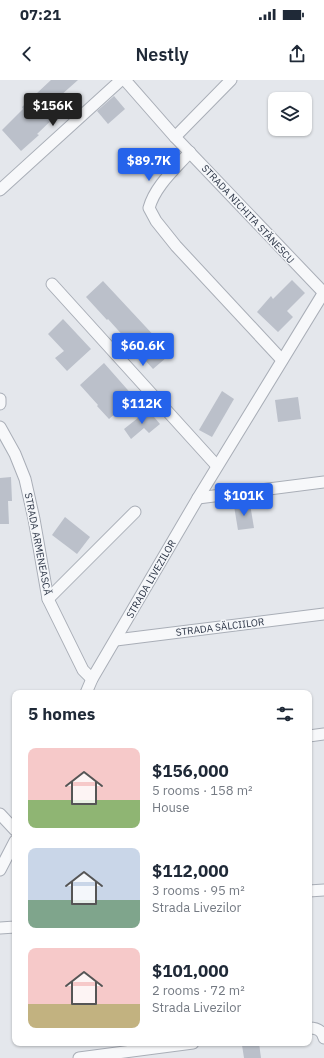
<!DOCTYPE html>
<meta charset="utf-8">
<style>
body{margin:0;font-family:"IBM Plex Sans",sans-serif;background:#f6f6f7;color:#1f2937;height:100vh;display:flex;flex-direction:column;font-size:15px;white-space:nowrap}
*{box-sizing:border-box;margin:0}
p{font-size:13px;color:#747a83}
.icon{flex:none;width:22px;height:22px;fill:none;stroke:currentColor;stroke-width:2;stroke-linecap:round;stroke-linejoin:round}
.map{position:relative;flex:1;overflow:hidden}
.panel{position:absolute;left:12px;top:610px;width:300px;height:356px;display:flex;flex-direction:column;background:#fff;border-radius:8px;box-shadow:0 1px 3px #0004}
.panel>*{flex:none}
.controls{position:absolute;left:268px;top:12px;display:grid;gap:8px}
.controls a{display:grid;place-items:center;width:44px;height:44px;border-radius:8px;background:#fff;box-shadow:0 1px 3px #0004;font-size:20px}
.price{position:absolute;translate:-50% -34px;padding:0 9px;border-radius:4px;background:#2563eb;color:#fff;font-size:13px;line-height:26px;filter:drop-shadow(0 1px 2px #0008)}
.price::after{content:'';position:absolute;left:50%;top:24px;width:12px;height:9px;margin-left:-6px;background:inherit;clip-path:polygon(0 0,100% 0,50% 100%)}
.price.on{background:#222;color:#fff}
ul{padding:0;list-style:none}
li{display:flex;align-items:center;gap:12px;height:100px;padding:0 16px}
li span{display:grid;place-items:center;flex:none;width:112px;height:80px;border-radius:8px;color:#555}
li>.icon{margin-inline-start:auto}
span .icon{width:48px;height:48px;fill:#fffc;stroke-width:1}
li b{font-size:17px}
h2{display:flex;justify-content:space-between;align-items:center;height:48px;padding:0 16px;font-size:17px}
.status{display:flex;justify-content:space-between;align-items:center;height:28px;padding:0 20px;background:#fff;direction:ltr}
.status svg{height:11px;fill:currentColor}
header{display:flex;justify-content:space-between;align-items:center;height:52px;padding:0 16px;background:#fff;font-size:18px;font-weight:600}
.map>svg:first-child{display:block}
</style>
<div class="status"><b>07:21</b><svg viewBox="0 0 49 12"><path d="M0 12V9h3v3zM5 12V6h3v6zM10 12V3h3v9zM15 12V0h3v12zM26 1h20v11H26zM47 4h2v5h-2z"/></svg></div>
<header><svg class="icon" aria-label="back" viewBox="0 0 24 24"><path d="M15 5l-7 7 7 7"/></svg>Nestly<svg class="icon" aria-label="share" viewBox="0 0 24 24"><path d="M12 15V3M7 8l5-5 5 5M5 13v7h14v-7"/></svg></header>
<div class="map">
<svg width="324" height="978" viewBox="0 0 324 978">
<rect width="100%" height="100%" fill="#e4e7ec"/>
<g fill="#bbc0ca">
<polygon points="51,0 78,0 51,24 59,33 37,54 39,55 21,71 2,50 23,29 22,27"/>
<polygon points="114,16 125,29 108,44 97,31"/>
<polygon points="292,200 305,213 287,231 293,237 278,252 257,232 271,216 273,219"/>
<polygon points="103,201 158,260 162,257 174,271 153,289 108,239 107,240 86,217"/>
<polygon points="63,239 91,269 67,291 55,278 64,271 48,254"/>
<polygon points="104,283 134,317 109,339 97,326 98,325 80,305"/>
<polygon points="222,311 234,319 212,357 199,350"/>
<polygon points="298,317 301,339 278,342 275,320"/>
<polygon points="148,330 160,344 149,353 144,348 131,359 124,349"/>
<polygon points="11,397 12,421 8,421 9,444 0,444 0,398"/>
<polygon points="250,424 254,448 238,450 234,426"/>
<polygon points="65,437 90,457 77,474 52,455"/>
<polygon points="259,963 261,978 244,978 242,965"/>
</g>
<g fill="none" stroke-linecap="round" stroke-linejoin="round">
<defs>
<g id="minor">
<polyline points="125,0 175,57 324,213"/>
<polyline points="175,57 231,0"/>
<path d="M190 72C175 89 155 106 149 128L156 141 176 166 282 280"/>
<polyline points="0,110 121,0"/>
<polyline points="52,204 217,386"/>
<polyline points="0,319 0,324"/>
<polyline points="0,347 15,374 25,399 34,439 48,519 83,590 92,599"/>
<polyline points="198,418 324,402"/>
<polyline points="48,519 135,432"/>
<polyline points="116,560 324,534"/>
<polyline points="86,613 92,599 198,418 324,212"/>
<polyline points="309,656 324,654"/>
<polyline points="0,734 15,750"/>
<polyline points="0,790 15,761"/>
<polyline points="309,811 324,810"/>
<polyline points="0,848 15,847"/>
<path d="M309 948C317 948 322 950 324 958"/>
<polyline points="79,978 193,963"/>
</g>
</defs>
<use href="#minor" stroke="#a9aeb7" stroke-width="13"/>
<use href="#minor" stroke="#f7f8fa" stroke-width="11"/>
</g>
<g text-anchor="middle" dominant-baseline="central" stroke-width="3" stroke-linejoin="round" paint-order="stroke">
<g font-size="10" fill="#2b3445" stroke="#f4f6f9">
<text transform="translate(248 134) rotate(47)">STRADA NICHITA STĂNESCU</text>
<text transform="translate(38 464) rotate(79)">STRADA ARMENEASCĂ</text>
<text transform="translate(151 499) rotate(-60)">STRADA LIVEZILOR</text>
<text transform="translate(220 547) rotate(-7)">STRADA SĂLCIILOR</text>
</g>
</g>
</svg>
<div class="controls">
<a><svg class="icon" aria-label="layers" viewBox="0 0 24 24"><path d="M12 4l9 5-9 5-9-5zM3 14l9 5 9-5"/></svg></a>
</div>
<b class="price on" style="left:53px;top:47px">$156K</b>
<b class="price" style="left:149px;top:102px">$89.7K</b>
<b class="price" style="left:143px;top:287px">$60.6K</b>
<b class="price" style="left:142px;top:345px">$112K</b>
<b class="price" style="left:244px;top:437px">$101K</b>
<section class="panel">
<h2>5 homes<svg class="icon" aria-label="filters" viewBox="0 0 24 24"><path d="M4 7h16M4 17h16"/><circle cx="9" cy="7" r="2"/><circle cx="15" cy="17" r="2"/></svg></h2>
<ul>
<li><span style="background:linear-gradient(#f6c9c9 65%,#8fb573 0)"><svg class="icon" aria-label="home" viewBox="0 0 24 24"><path d="M3 11l9-7 9 7M6 9v11h12V9"/></svg></span><div><b>$156,000</b><p>5 rooms · 158 m²</p><p>House</p></div></li>
<li><span style="background:linear-gradient(#c9d6e8 65%,#7fa58c 0)"><svg class="icon" aria-label="home" viewBox="0 0 24 24"><path d="M3 11l9-7 9 7M6 9v11h12V9"/></svg></span><div><b>$112,000</b><p>3 rooms · 95 m²</p><p>Strada Livezilor</p></div></li>
<li><span style="background:linear-gradient(#f6c9c9 70%,#c2b280 0)"><svg class="icon" aria-label="home" viewBox="0 0 24 24"><path d="M3 11l9-7 9 7M6 9v11h12V9"/></svg></span><div><b>$101,000</b><p>2 rooms · 72 m²</p><p>Strada Livezilor</p></div></li>
</ul>
</section>
</div>
